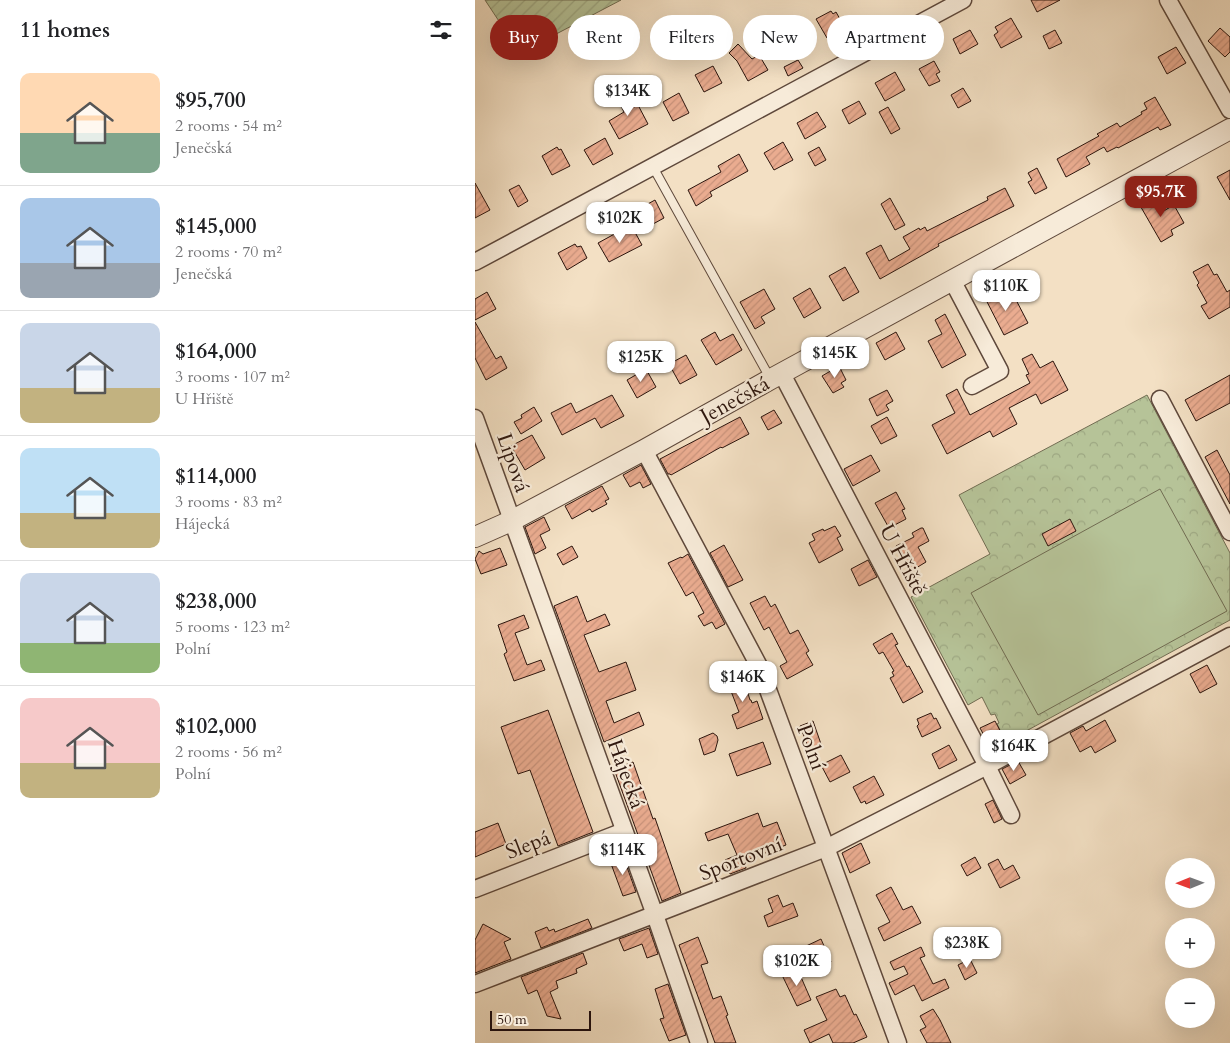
<!DOCTYPE html>
<meta charset="utf-8">
<style>
body{margin:0;font-family:Cardo,serif;background:#f2f2f2;color:#202124;height:100vh;display:flex;flex-direction:column;font-size:19px;white-space:nowrap}
*{box-sizing:border-box;margin:0}
p{font-size:16px;color:#757577}
.icon{flex:none;width:28px;height:28px;fill:none;stroke:currentColor;stroke-width:2;stroke-linecap:round;stroke-linejoin:round}
.map{position:relative;flex:1;overflow:hidden}
.details{display:flex;flex-direction:column;background:#fff;width:475px}
.details>*{flex:none}
.top-card{position:absolute;left:15px;top:15px;width:475px;height:45px;display:flex;gap:10px}
.needle{width:32px;rotate:269deg}
.fabs{position:absolute;left:690px;top:858px;display:grid;gap:10px}
.fabs a{display:grid;place-items:center;width:50px;height:50px;border-radius:50%;background:#fff;box-shadow:0 5px 20px #0002;font-size:25px}
.scale{position:absolute;left:15px;bottom:12px;width:101px;box-sizing:border-box;padding-left:5px;border:2px solid #2c150d;border-top:0;font-size:14px;line-height:18px;white-space:nowrap;color:#2c150d;-webkit-text-stroke:4px #f7ebd9;paint-order:stroke}
.price{position:absolute;translate:-50% -42px;padding:0 11px;border-radius:10px;background:#fff;color:#222;font-size:16px;line-height:32px;filter:drop-shadow(0 1px 2px #0008)}
.price::after{content:'';position:absolute;left:50%;top:30px;width:15px;height:11px;margin-left:-8px;background:inherit;clip-path:polygon(0 0,100% 0,50% 100%)}
.price.active{background:#8f2418;color:#fff}
ul{padding:0;list-style:none}
li{display:flex;align-items:center;gap:15px;height:125px;padding:0 20px}
li+li{border-top:1px solid #e0e0e0}
li span{display:grid;place-items:center;flex:none;width:140px;height:100px;border-radius:10px;color:#555}
li>.icon{margin-inline-start:auto}
span .icon{width:60px;height:60px;fill:#fffc;stroke-width:1}
li b{font-size:21px}
h2{display:flex;justify-content:space-between;align-items:center;height:60px;padding:0 20px;font-size:21px}
.pill{padding:0 18px;border-radius:22px;background:#fff;box-shadow:0 5px 20px #0002;font-size:18px;line-height:45px}
.pill.active{background:#8f2418;color:#fff}
main{display:flex;flex:1;min-height:0}
.map>svg:first-child{display:block}
</style>
<main>
<section class="details">
<h2>11 homes<svg class="icon" aria-label="filters" viewBox="0 0 24 24"><path d="M4 7h16M4 17h16"/><circle cx="9" cy="7" r="2"/><circle cx="15" cy="17" r="2"/></svg></h2>
<ul>
<li><span style="background:linear-gradient(#ffd9b3 60%,#7fa58c 0)"><svg class="icon" aria-label="home" viewBox="0 0 24 24"><path d="M3 11l9-7 9 7M6 9v11h12V9"/></svg></span><div><b>$95,700</b><p>2 rooms · 54 m²</p><p>Jenečská</p></div></li>
<li><span style="background:linear-gradient(#a9c7e8 65%,#9aa5b1 0)"><svg class="icon" aria-label="home" viewBox="0 0 24 24"><path d="M3 11l9-7 9 7M6 9v11h12V9"/></svg></span><div><b>$145,000</b><p>2 rooms · 70 m²</p><p>Jenečská</p></div></li>
<li><span style="background:linear-gradient(#c9d6e8 65%,#c2b280 0)"><svg class="icon" aria-label="home" viewBox="0 0 24 24"><path d="M3 11l9-7 9 7M6 9v11h12V9"/></svg></span><div><b>$164,000</b><p>3 rooms · 107 m²</p><p>U Hřiště</p></div></li>
<li><span style="background:linear-gradient(#bfe0f5 65%,#c2b280 0)"><svg class="icon" aria-label="home" viewBox="0 0 24 24"><path d="M3 11l9-7 9 7M6 9v11h12V9"/></svg></span><div><b>$114,000</b><p>3 rooms · 83 m²</p><p>Hájecká</p></div></li>
<li><span style="background:linear-gradient(#c9d6e8 70%,#8fb573 0)"><svg class="icon" aria-label="home" viewBox="0 0 24 24"><path d="M3 11l9-7 9 7M6 9v11h12V9"/></svg></span><div><b>$238,000</b><p>5 rooms · 123 m²</p><p>Polní</p></div></li>
<li><span style="background:linear-gradient(#f6c9c9 65%,#c2b280 0)"><svg class="icon" aria-label="home" viewBox="0 0 24 24"><path d="M3 11l9-7 9 7M6 9v11h12V9"/></svg></span><div><b>$102,000</b><p>2 rooms · 56 m²</p><p>Polní</p></div></li>
</ul>
</section>
<div class="map">
<svg width="755" height="1043" viewBox="0 0 755 1043">
<defs>
<pattern id="park-crowns" width="20" height="18" patternUnits="userSpaceOnUse" patternTransform="scale(1.25)"><rect width="20" height="18" fill="#b6c398"/><path d="M2 6a3 3 0 1 1 6 0M12 15a3 3 0 1 1 6 0" fill="none" stroke="#9da782"/></pattern>
<pattern id="garden-furrows" width="10" height="10" patternUnits="userSpaceOnUse" patternTransform="scale(1.25)"><rect width="10" height="10" fill="#b6c398"/><path d="M-1 1l2-2M0 10L10 0M9 11l2-2" fill="none" stroke="#9da782"/></pattern>
<pattern id="building-hatch" width="6" height="6" patternUnits="userSpaceOnUse" patternTransform="scale(1.25)"><rect width="6" height="6" fill="#eaac90"/><path d="M-1 1l2-2M0 6l6-6M5 7l2-2" fill="none" stroke="#c9937b"/></pattern>
</defs>
<rect width="100%" height="100%" fill="#f3e0c4"/>
<filter id="stains"><feTurbulence type="fractalNoise" baseFrequency=".004" numOctaves="4"/><feColorMatrix values="0 0 0 0 .2 0 0 0 0 .09 0 0 0 0 .02 0 0 0 .5 -.17"/></filter>
<radialGradient id="worn" r=".72"><stop offset=".6" stop-color="#630" stop-opacity="0"/><stop offset="1" stop-color="#630" stop-opacity=".3"/></radialGradient>
<polygon fill="url(#park-crowns)" stroke="#716c52" points="672,395 755,553 755,620 531,742 522,724 524,723 520,714 516,715 507,697 493,705 436,597 515,554 484,495"/>
<polygon fill="url(#garden-furrows)" stroke="#716c52" points="10,0 146,0 45,53"/>
<polygon fill="#b6c398" stroke="#716c52" points="685,489 752,611 563,715 496,593"/>
<g fill="url(#building-hatch)" stroke="#2c150d">
<polygon points="556,0 585,0 562,12"/>
<polygon points="356,11 358,14 361,12 370,28 352,38 341,19"/>
<polygon points="536,18 547,37 526,48 519,35 523,32 520,27"/>
<polygon points="745,28 755,37 755,52 750,57 733,41"/>
<polygon points="495,30 503,44 485,54 478,39"/>
<polygon points="580,30 587,43 574,49 568,36"/>
<polygon points="263,44 277,59 284,55 293,70 273,81 262,61 254,53"/>
<polygon points="701,47 711,63 692,74 683,57"/>
<polygon points="323,60 328,68 313,76 309,67"/>
<polygon points="459,61 465,72 461,74 465,81 454,86 444,69"/>
<polygon points="238,66 247,83 229,92 220,75"/>
<polygon points="420,72 430,90 410,101 400,83"/>
<polygon points="488,88 496,101 483,108 476,95"/>
<polygon points="151,91 159,107 163,105 173,124 144,139 134,121 149,112 141,96"/>
<polygon points="204,93 214,113 198,121 188,102"/>
<polygon points="680,97 696,125 685,130 683,127 643,148 642,147 632,152 629,147 611,157 615,164 591,177 582,159 624,136 622,134 642,123 645,127 667,114 666,112 672,109 669,103"/>
<polygon points="384,101 391,114 374,124 367,110"/>
<polygon points="413,107 425,129 416,134 404,112"/>
<polygon points="342,112 351,127 330,139 322,123"/>
<polygon points="130,138 138,154 118,165 109,150"/>
<polygon points="308,142 318,160 299,170 289,153"/>
<polygon points="82,147 84,150 86,149 95,166 77,175 67,156"/>
<polygon points="344,147 351,160 340,166 333,153"/>
<polygon points="264,154 273,171 235,192 237,196 221,206 213,190 246,172 243,166"/>
<polygon points="562,168 572,188 560,194 553,182 557,180 553,173"/>
<polygon points="755,170 755,200 742,177"/>
<polygon points="0,183 15,210 0,218"/>
<polygon points="44,185 53,201 43,207 34,190"/>
<polygon points="530,188 539,206 463,244 464,246 405,279 391,253 406,245 414,261 435,249 428,237 444,228 445,230 450,227 452,231 513,200 512,197"/>
<polygon points="675,195 685,213 699,205 709,223 696,230 698,235 686,242 663,202"/>
<polygon points="415,198 430,225 420,230 406,204"/>
<polygon points="180,200 189,218 167,230 161,220 164,218 160,211"/>
<polygon points="156,225 167,245 134,262 123,243"/>
<polygon points="100,244 102,247 106,246 112,258 92,270 83,253"/>
<polygon points="733,264 739,275 742,274 752,292 755,290 755,307 734,319 726,306 732,303 722,285 724,283 718,272"/>
<polygon points="370,267 384,292 368,301 354,276"/>
<polygon points="335,288 346,308 329,318 318,298"/>
<polygon points="289,289 300,309 286,317 290,323 280,329 265,302"/>
<polygon points="518,289 526,303 539,296 553,323 529,335 508,294"/>
<polygon points="12,292 21,309 0,320 0,299"/>
<polygon points="470,314 491,355 467,368 453,341 467,334 460,320"/>
<polygon points="0,322 21,359 26,356 32,368 11,380 0,358"/>
<polygon points="240,332 245,341 258,334 267,350 241,365 226,340"/>
<polygon points="421,332 430,349 410,360 401,343"/>
<polygon points="557,354 565,368 578,361 593,390 566,404 561,394 534,408 542,424 518,437 515,431 472,454 457,425 480,413 471,395 482,389 495,415 555,383 551,375 554,374 547,359"/>
<polygon points="211,355 222,375 205,384 194,364"/>
<polygon points="364,366 371,380 366,383 369,387 358,393 347,376"/>
<polygon points="171,369 181,387 162,398 152,380"/>
<polygon points="755,375 755,403 721,421 710,400"/>
<polygon points="412,390 418,401 411,405 414,410 402,416 394,399"/>
<polygon points="137,395 149,416 126,428 120,418 87,435 76,413 96,403 101,413"/>
<polygon points="59,407 67,421 46,434 39,422 47,418 46,415"/>
<polygon points="299,410 307,423 293,430 286,417"/>
<polygon points="265,417 274,434 247,448 246,447 223,460 196,475 195,474 193,474 185,459"/>
<polygon points="412,417 422,436 406,444 396,426"/>
<polygon points="57,435 70,458 50,470 36,446"/>
<polygon points="742,450 755,475 755,504 730,457"/>
<polygon points="396,455 405,471 378,486 369,469"/>
<polygon points="166,465 176,484 168,488 165,482 155,487 148,475"/>
<polygon points="127,486 134,499 130,501 132,504 117,512 115,509 97,519 90,506"/>
<polygon points="421,492 430,509 427,510 431,519 414,528 400,503"/>
<polygon points="69,517 75,530 65,535 71,548 60,554 50,527"/>
<polygon points="595,519 601,531 573,546 567,534"/>
<polygon points="360,526 366,536 362,538 368,550 344,563 334,543 340,540 337,534 348,529 349,531"/>
<polygon points="446,528 448,528 454,541 443,547 451,562 436,571 435,570 434,571 421,546 439,537 437,533"/>
<polygon points="249,545 268,580 253,587 235,553"/>
<polygon points="97,546 103,557 88,565 82,554"/>
<polygon points="25,548 32,565 6,574 0,559 4,551 8,554"/>
<polygon points="213,554 250,624 241,629 237,622 229,626 223,616 229,613 218,592 211,596 193,563 206,557 207,558"/>
<polygon points="393,560 402,577 384,586 376,569"/>
<polygon points="102,596 112,622 130,614 135,625 109,635 124,672 151,662 161,690 131,701 139,723 164,712 169,725 129,742 79,606"/>
<polygon points="290,596 296,607 300,604 315,634 323,630 334,651 331,653 338,665 312,679 305,666 312,662 294,627 289,630 275,603"/>
<polygon points="49,615 54,628 40,633 52,665 66,660 70,670 39,681 29,654 32,652 23,625"/>
<polygon points="417,633 423,644 420,645 432,667 434,666 448,692 428,703 415,678 419,676 417,672 419,671 408,652 404,654 398,644"/>
<polygon points="732,665 742,684 725,693 715,674"/>
<polygon points="267,674 275,700 276,700 277,703 282,701 288,719 262,729 257,715 264,712 251,678"/>
<polygon points="73,710 118,832 83,846 55,770 43,774 26,727"/>
<polygon points="456,713 459,719 461,718 466,728 447,737 442,726 444,724 442,719"/>
<polygon points="630,720 641,741 620,753 616,746 605,752 595,733 608,726 611,731"/>
<polygon points="338,721 346,744 334,749 325,726"/>
<polygon points="520,721 532,744 518,752 505,728"/>
<polygon points="238,733 242,736 243,740 240,751 229,755 224,739"/>
<polygon points="288,742 296,764 262,776 254,754"/>
<polygon points="474,745 482,760 464,769 457,754"/>
<polygon points="366,755 375,772 355,782 346,765"/>
<polygon points="543,761 551,775 535,784 527,769"/>
<polygon points="158,762 178,819 180,818 206,893 187,901 139,769"/>
<polygon points="399,776 409,795 391,804 390,801 386,803 378,787"/>
<polygon points="518,800 527,819 519,823 510,804"/>
<polygon points="283,813 288,827 302,822 311,845 269,861 271,868 255,874 250,860 262,855 253,834 233,841 230,833"/>
<polygon points="23,823 31,844 0,857 0,832"/>
<polygon points="386,843 395,863 375,873 367,853"/>
<polygon points="148,856 161,892 148,896 135,861"/>
<polygon points="500,857 506,868 492,876 486,865"/>
<polygon points="523,859 529,870 538,865 545,878 525,888 513,864"/>
<polygon points="416,887 428,910 437,906 446,923 409,941 403,928 415,922 401,895"/>
<polygon points="303,895 308,907 318,903 323,916 293,927 289,916 298,912 293,899"/>
<polygon points="113,919 117,928 66,948 60,932 72,927 74,931 79,929 80,932"/>
<polygon points="8,924 36,939 29,942 36,959 0,973 0,940"/>
<polygon points="174,928 183,954 172,958 167,944 149,951 144,939"/>
<polygon points="223,937 233,963 226,965 238,999 246,996 253,1015 251,1016 261,1043 240,1043 204,945"/>
<polygon points="346,939 356,962 331,974 325,961 334,957 329,947"/>
<polygon points="446,947 450,956 445,958 458,984 470,979 474,988 447,1001 439,985 420,995 414,983 433,974 429,966 419,970 415,962"/>
<polygon points="108,953 112,964 101,969 102,973 81,981 83,988 75,992 86,1019 72,1016 62,990 53,994 46,977"/>
<polygon points="495,959 502,973 490,980 483,965"/>
<polygon points="322,968 336,1000 322,1006 307,975"/>
<polygon points="193,984 211,1035 194,1041 185,1019 189,1018 180,989"/>
<polygon points="361,989 365,997 370,995 379,1015 381,1014 392,1037 378,1043 358,1043 354,1034 335,1043 329,1030 352,1020 341,997"/>
<polygon points="458,1009 465,1020 476,1043 452,1043 445,1030 451,1027 445,1016"/>
</g>
<g fill="none" stroke-linecap="round" stroke-linejoin="round">
<defs>
<polyline id="service" points="178,167 295,378"/>
<g id="minor">
<polyline points="693,0 755,110"/>
<polyline points="0,262 488,0"/>
<polyline points="477,280 525,371 497,386"/>
<polyline points="307,374 512,766 536,815"/>
<polyline points="685,399 755,532"/>
<polyline points="0,418 180,915 224,1043"/>
<polyline points="169,450 285,668 423,1043"/>
<polyline points="0,889 149,831"/>
<polyline points="0,984 351,848 512,766 755,636"/>
</g>
<polyline id="tertiary" points="0,537 36,521 169,450 296,379 755,129"/>
</defs>
<use href="#service" stroke="#5e483b" stroke-width="10"/>
<use href="#minor" stroke="#5e483b" stroke-width="19"/>
<use href="#tertiary" stroke="#5e483b" stroke-width="22"/>
<use href="#service" stroke="#f7ebd9" stroke-width="8"/>
<use href="#minor" stroke="#f7ebd9" stroke-width="16"/>
<use href="#tertiary" stroke="#f7ebd9" stroke-width="20"/>
</g>
<g text-anchor="middle" dominant-baseline="central" stroke-width="4.5" stroke-linejoin="round" paint-order="stroke">
<g font-size="21" fill="#2c150d" stroke="#f7ebd9">
<text transform="translate(260 400) rotate(-29)">Jenečská</text>
<text transform="translate(38 463) rotate(71)">Lipová</text>
<text transform="translate(428 560) rotate(62)">U Hřiště</text>
<text transform="translate(336 747) rotate(70)">Polní</text>
<text transform="translate(151 774) rotate(70)">Hájecká</text>
<text transform="translate(53 845) rotate(-21)">Slepá</text>
<text transform="translate(266 859) rotate(-21)">Sportovní</text>
</g>
</g>
<rect width="100%" height="100%" filter="url(#stains)"/>
<rect width="100%" height="100%" fill="url(#worn)"/>
</svg>
<div class="fabs">
<a><svg class="needle" viewBox="-14 -14 28 28"><path d="M0-13l5 13h-10z" fill="#e53935"/><path d="M0 13l5-13h-10z" fill="#757577"/></svg></a>
<a>+</a>
<a>−</a>
</div>
<div class="scale">50 m</div>
<b class="price" style="left:153px;top:117px">$134K</b>
<b class="price active" style="left:686px;top:218px">$95.7K</b>
<b class="price" style="left:145px;top:244px">$102K</b>
<b class="price" style="left:531px;top:312px">$110K</b>
<b class="price" style="left:360px;top:379px">$145K</b>
<b class="price" style="left:166px;top:383px">$125K</b>
<b class="price" style="left:268px;top:703px">$146K</b>
<b class="price" style="left:539px;top:772px">$164K</b>
<b class="price" style="left:148px;top:876px">$114K</b>
<b class="price" style="left:492px;top:969px">$238K</b>
<b class="price" style="left:322px;top:987px">$102K</b>
<div class="top-card">
<a class="pill active">Buy</a>
<a class="pill">Rent</a>
<a class="pill">Filters</a>
<a class="pill">New</a>
<a class="pill">Apartment</a>
</div>
</div>
</main>
